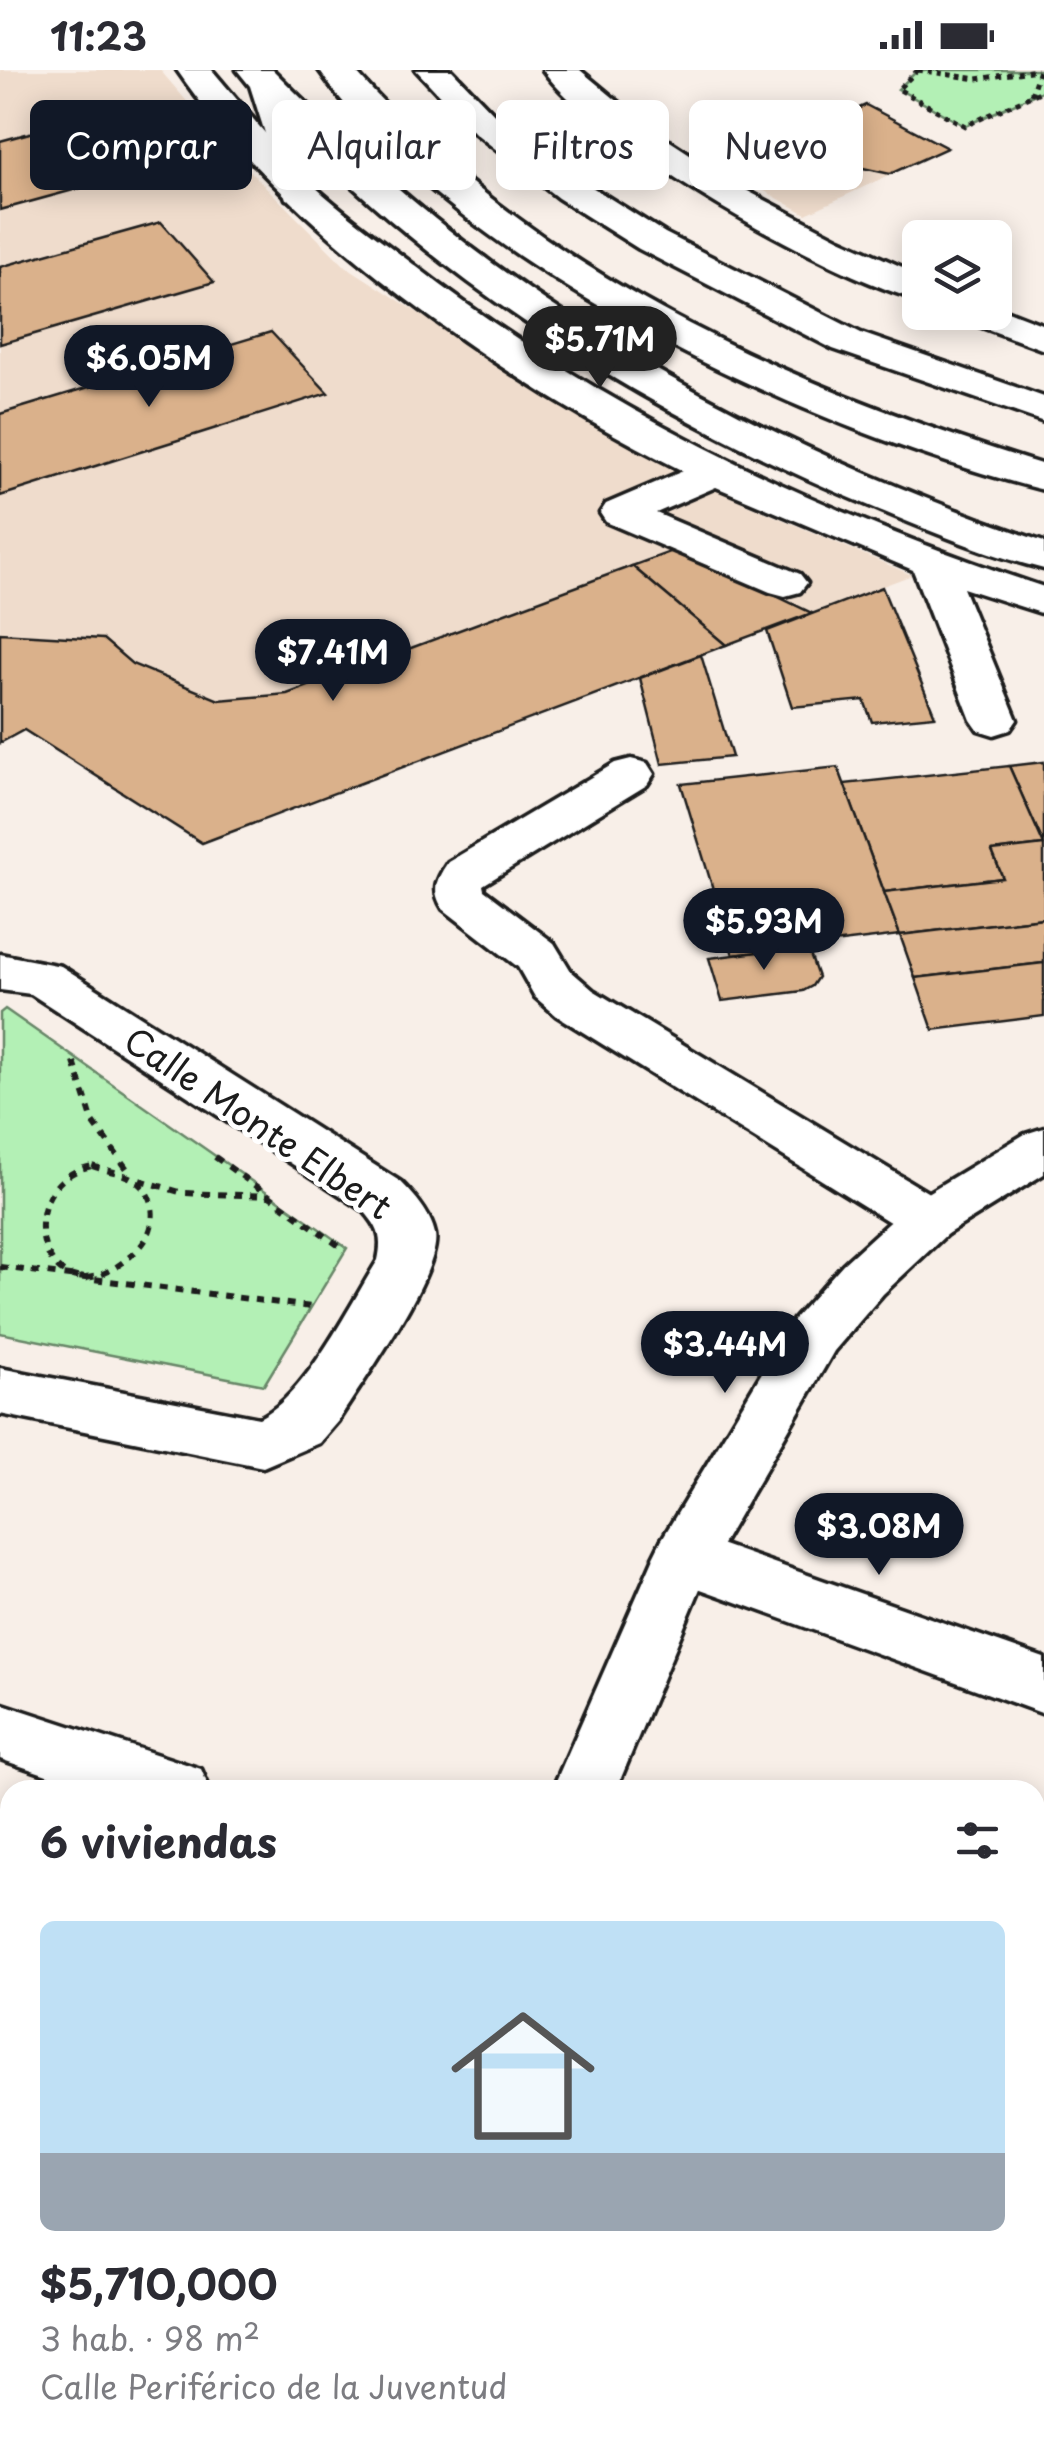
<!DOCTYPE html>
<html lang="es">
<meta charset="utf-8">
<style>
body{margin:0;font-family:"Playpen Sans",sans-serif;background:#f7f7f7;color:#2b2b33;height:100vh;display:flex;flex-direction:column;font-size:38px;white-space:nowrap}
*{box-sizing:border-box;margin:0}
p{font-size:32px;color:#7c7c81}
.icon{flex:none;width:55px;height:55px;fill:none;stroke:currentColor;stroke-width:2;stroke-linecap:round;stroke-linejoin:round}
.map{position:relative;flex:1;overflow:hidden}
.sheet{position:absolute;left:0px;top:1710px;width:1045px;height:672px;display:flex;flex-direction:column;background:#fff;border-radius:30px 30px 0 0;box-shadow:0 5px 25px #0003}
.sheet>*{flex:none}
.banner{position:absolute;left:30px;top:30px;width:985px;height:90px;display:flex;gap:20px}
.controls{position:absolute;left:902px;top:150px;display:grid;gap:20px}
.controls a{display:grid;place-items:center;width:110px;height:110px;border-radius:15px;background:#fff;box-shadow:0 5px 25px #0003;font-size:50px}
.price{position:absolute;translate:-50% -85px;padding:0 22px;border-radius:35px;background:#111827;color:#fff;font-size:32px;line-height:65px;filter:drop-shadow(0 2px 5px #0008)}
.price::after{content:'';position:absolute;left:50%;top:60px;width:30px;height:22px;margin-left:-15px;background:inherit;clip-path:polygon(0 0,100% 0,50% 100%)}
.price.current{background:#222;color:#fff}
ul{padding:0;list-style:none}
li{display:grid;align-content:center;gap:20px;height:530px;padding:0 40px}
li+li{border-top:2px solid #e1e1e2}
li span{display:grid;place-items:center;height:310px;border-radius:15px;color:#555}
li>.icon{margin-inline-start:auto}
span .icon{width:180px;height:180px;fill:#fffc;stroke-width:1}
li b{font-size:42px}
h2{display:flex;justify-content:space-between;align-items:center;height:120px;padding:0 40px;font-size:42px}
.tag{padding:0 35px;border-radius:15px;background:#fff;box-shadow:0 5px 25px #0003;font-size:35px;line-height:90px}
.tag.current{background:#111827;color:#fff}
.status{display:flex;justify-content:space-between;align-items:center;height:70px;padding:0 50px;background:#fff;direction:ltr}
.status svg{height:28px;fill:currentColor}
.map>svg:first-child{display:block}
</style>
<div class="status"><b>11:23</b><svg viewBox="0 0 49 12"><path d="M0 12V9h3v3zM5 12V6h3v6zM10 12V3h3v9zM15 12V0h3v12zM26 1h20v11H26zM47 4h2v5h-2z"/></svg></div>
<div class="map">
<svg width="1044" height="2381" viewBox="0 0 1044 2381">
<rect width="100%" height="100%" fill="#f8efe8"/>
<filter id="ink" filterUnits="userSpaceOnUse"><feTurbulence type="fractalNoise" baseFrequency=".01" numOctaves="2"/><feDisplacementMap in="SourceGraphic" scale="20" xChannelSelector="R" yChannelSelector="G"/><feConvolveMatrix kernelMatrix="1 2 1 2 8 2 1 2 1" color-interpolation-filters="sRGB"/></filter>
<g filter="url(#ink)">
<g fill="#efdccc">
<polygon points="0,0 160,0 226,77 344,195 516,306 744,433 912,505 202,773 24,660 0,673"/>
<polygon points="866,35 947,78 806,144 725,99"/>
</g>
<g fill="#b3f0b5" stroke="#688668" stroke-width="2.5">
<polygon points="918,0 1044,0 1044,20 965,56 898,19"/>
<polygon points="5,939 347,1178 264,1315 0,1263 0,943"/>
</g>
<g fill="#dab18b" stroke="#1c1c1c" stroke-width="2.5">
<polygon points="866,35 947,78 890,104 845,94 814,72 810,60"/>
<polygon points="78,50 128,105 0,140 0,71"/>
<polygon points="161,152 214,212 0,274 0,197"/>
<polygon points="271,262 328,323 0,426 0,344"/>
<polygon points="678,479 812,543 726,575 632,496"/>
<polygon points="632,496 726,575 202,773 24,660 0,673 0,563 103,569 132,594 219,630 287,624"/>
<polygon points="882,517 935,646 872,652 864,630 792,637 767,561"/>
<polygon points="701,585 732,687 662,694 640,608"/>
<polygon points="1044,692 1044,775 1009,696"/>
<polygon points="1009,696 1044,775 992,781 1003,808 884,822 844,714"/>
<polygon points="838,697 900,865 733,885 681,714"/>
<polygon points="1044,775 1044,848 900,865 884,822 1003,808 992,781"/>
<polygon points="1044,848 1044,893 915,908 900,865"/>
<polygon points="807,876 818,907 812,916 803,921 722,931 709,888"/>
<polygon points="1044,893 1044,946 933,960 915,908"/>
</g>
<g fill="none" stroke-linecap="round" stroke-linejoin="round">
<defs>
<g id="minor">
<path d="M177 0H212C245 38 276 79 312 114 343 143 379 168 413 194 603 341 817 442 1044 517V544L963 518 1017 650 1010 660 994 665 978 660 971 650 913 500 716 417 656 443 800 504 807 513 800 522 785 526 770 522 606 452 600 443 606 434 683 401C506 313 290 164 177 0Z"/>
<path d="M631 689 647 693 654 704 647 715 483 815 484 820 554 873 571 901 593 920 947 1134 955 1149 947 1164 928 1170 909 1164 557 946 535 927 518 897 443 839C431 820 436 810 448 792L615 693Z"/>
<path d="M0 884 61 896 401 1112C415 1126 431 1144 435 1164 442 1202 361 1314 338 1351L319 1373 263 1397 0 1344V1298L259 1348C305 1327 350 1235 378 1190 383 1167 379 1158 363 1140L31 924 0 920Z"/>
<polygon points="683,1461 1044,1588 1044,1644 662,1505 653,1487 662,1469"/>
<polygon points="0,1633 201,1699 210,1720 91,1720 0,1689"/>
<polygon points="0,1755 10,1758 10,1818 0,1815"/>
<polygon points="1035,2136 1044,2140 1044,2212 1035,2208"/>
</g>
<g id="major">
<path d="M237 0H273C325 52 378 103 435 149 616 295 826 397 1044 472V499C983 484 923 458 865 434 659 348 457 226 300 66L317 121 312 129 299 132 286 129 250 16Z"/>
<path d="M543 0H580L650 58 742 118 840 169 920 205V230C832 209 594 73 543 0Z"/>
<polygon points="995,236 1044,255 1044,280 963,250 958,242 995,242"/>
<polygon points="1044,1058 1044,1104 947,1164 883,1224 834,1281 709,1497 616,1720 552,1720 662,1469 794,1249 843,1194 909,1134 1025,1064"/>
<polygon points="253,2372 329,2372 325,2381 249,2381"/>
</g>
<g id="highway">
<path d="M319 0H354C533 203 790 317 1044 395V420C816 364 455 197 319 0Z"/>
<polygon points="416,0 452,0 499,49 584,112 665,163 861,263 1044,327 1044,352 833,279 639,179 558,128 475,63"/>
</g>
</defs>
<use href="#minor" stroke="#1c1c1c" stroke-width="7"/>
<use href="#major" stroke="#1c1c1c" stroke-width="7"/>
<use href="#highway" stroke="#1c1c1c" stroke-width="7"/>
<g stroke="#1c1c1c" stroke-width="5" stroke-dasharray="5 5" stroke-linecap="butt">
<polyline points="918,0 898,19 965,56 1044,20"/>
<polyline points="918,0 977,9 1037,0"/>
<polyline points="1031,25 1039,0"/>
</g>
<g stroke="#1c1c1c" stroke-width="6" stroke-dasharray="8 8" stroke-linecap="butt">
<polyline points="74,992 93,1052 130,1103"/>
<polyline points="215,1087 345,1180"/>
<path d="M92 1096C104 1100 118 1102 129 1107 157 1121 160 1156 139 1178 46 1272 0 1115 92 1096Z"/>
<polyline points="140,1110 183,1123 270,1126"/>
<polyline points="0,1197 311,1237 309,1240"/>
</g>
<use href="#minor" fill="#fff" fill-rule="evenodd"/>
<use href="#major" fill="#fff" fill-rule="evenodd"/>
<use href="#highway" fill="#fff" fill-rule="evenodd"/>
</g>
</g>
<g text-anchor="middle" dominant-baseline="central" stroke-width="10" stroke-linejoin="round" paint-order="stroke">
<g font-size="35" fill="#1c1c1c" stroke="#fff">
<text transform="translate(259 1052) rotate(34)">Calle Monte Elbert</text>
</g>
</g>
</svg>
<div class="controls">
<a><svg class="icon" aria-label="layers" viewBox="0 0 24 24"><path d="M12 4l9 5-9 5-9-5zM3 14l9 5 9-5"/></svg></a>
</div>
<b class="price current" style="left:600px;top:321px">$5.71M</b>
<b class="price" style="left:149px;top:340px">$6.05M</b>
<b class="price" style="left:333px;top:634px">$7.41M</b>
<b class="price" style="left:764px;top:903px">$5.93M</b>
<b class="price" style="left:725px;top:1326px">$3.44M</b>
<b class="price" style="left:879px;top:1508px">$3.08M</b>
<div class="banner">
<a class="tag current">Comprar</a>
<a class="tag">Alquilar</a>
<a class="tag">Filtros</a>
<a class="tag">Nuevo</a>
</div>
<section class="sheet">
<h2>6 viviendas<svg class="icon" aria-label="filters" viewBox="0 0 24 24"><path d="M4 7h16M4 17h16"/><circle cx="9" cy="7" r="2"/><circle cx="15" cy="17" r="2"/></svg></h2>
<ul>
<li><span style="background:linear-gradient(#bfe0f5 75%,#9aa5b1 0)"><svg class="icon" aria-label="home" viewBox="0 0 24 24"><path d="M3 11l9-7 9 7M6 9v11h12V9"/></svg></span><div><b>$5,710,000</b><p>3 hab. · 98 m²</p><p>Calle Periférico de la Juventud</p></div></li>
</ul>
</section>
</div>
